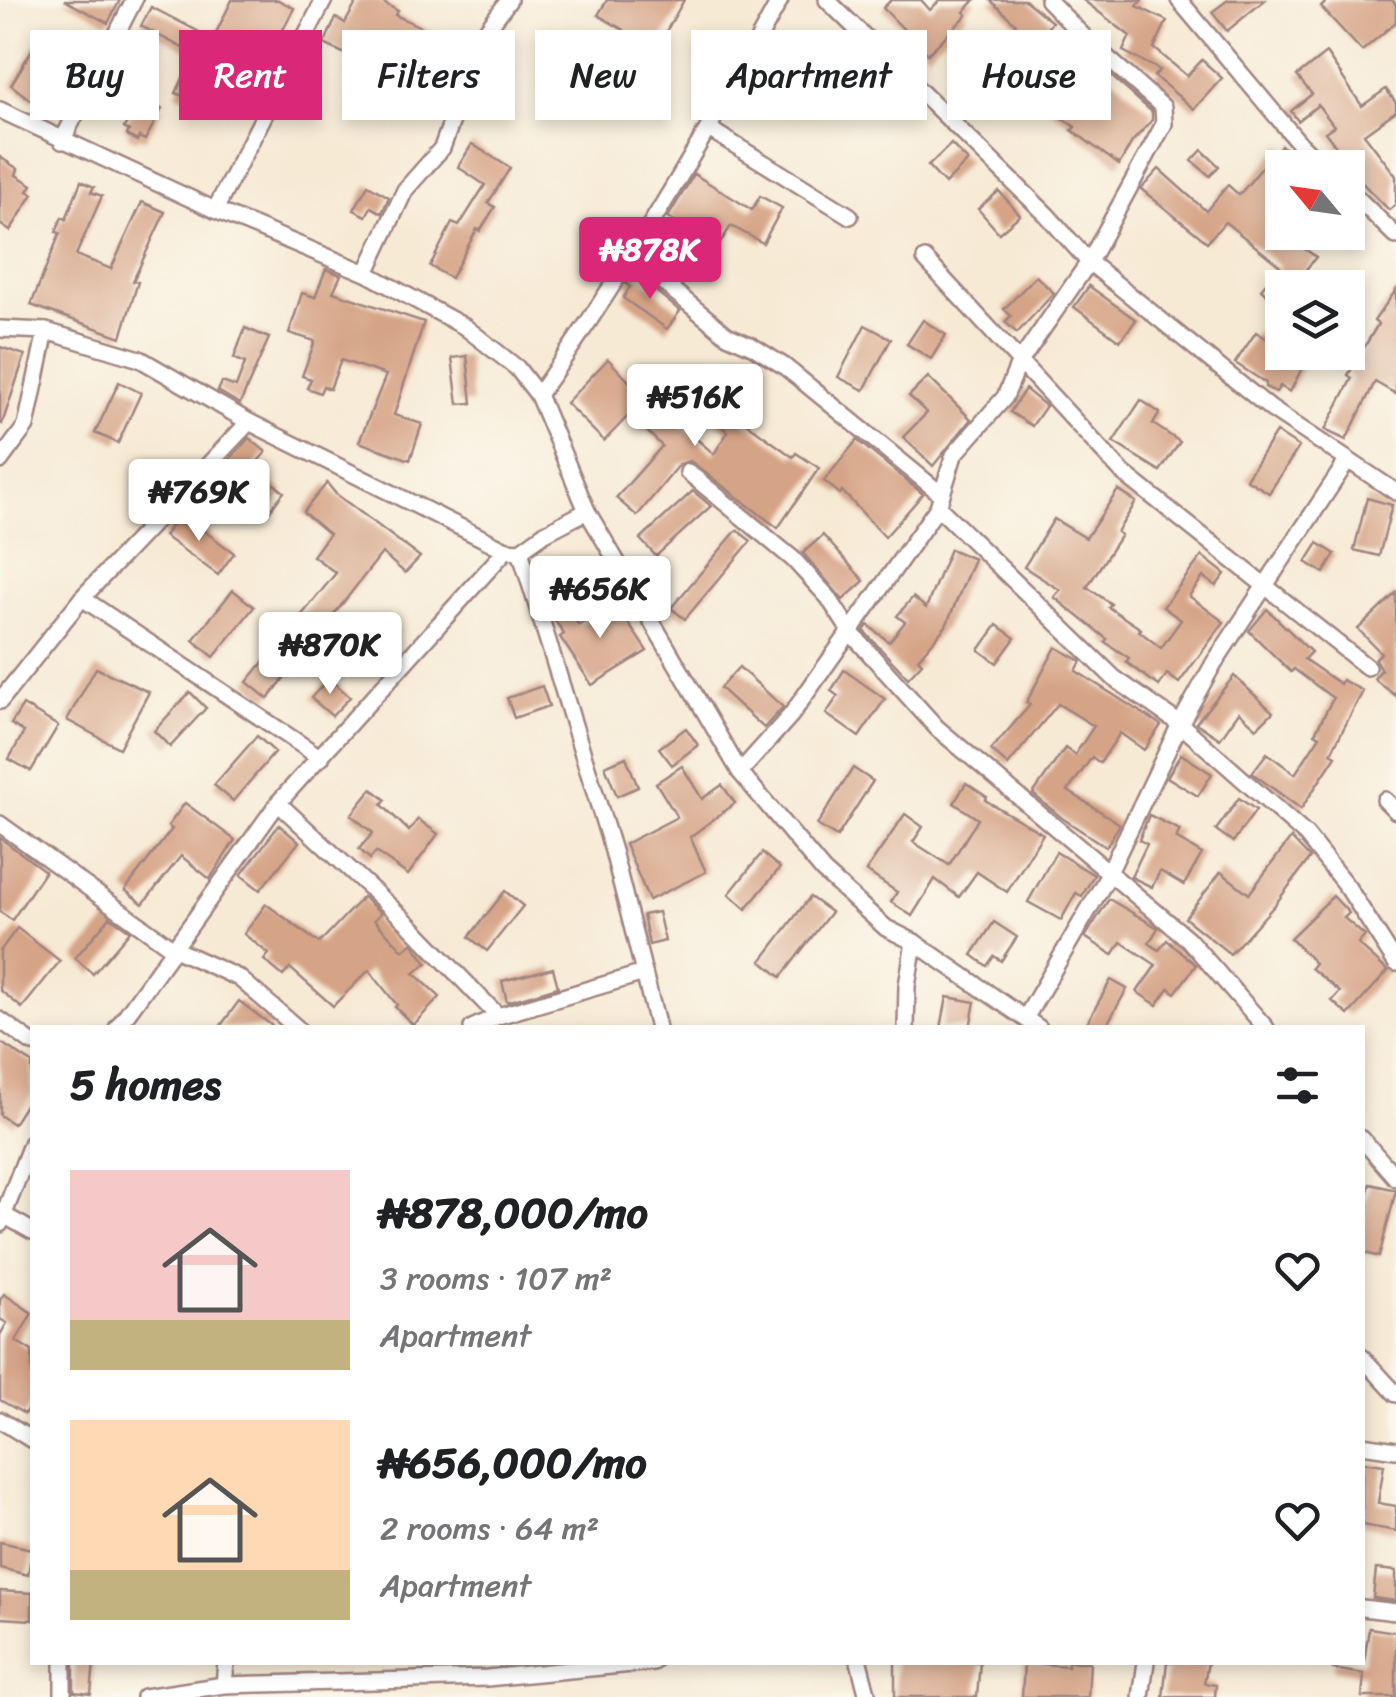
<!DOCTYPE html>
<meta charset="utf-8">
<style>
body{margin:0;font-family:Sriracha,sans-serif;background:#f2f2f2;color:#202124;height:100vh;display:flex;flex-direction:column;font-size:38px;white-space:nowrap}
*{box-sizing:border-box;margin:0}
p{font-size:32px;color:#757577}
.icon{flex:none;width:55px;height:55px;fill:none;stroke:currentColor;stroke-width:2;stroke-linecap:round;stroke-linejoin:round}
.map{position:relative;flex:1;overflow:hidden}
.panel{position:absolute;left:30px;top:1025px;width:1335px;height:640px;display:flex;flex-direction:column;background:#fff;border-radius:0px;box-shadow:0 5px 15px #0003}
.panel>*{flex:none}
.top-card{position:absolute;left:30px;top:30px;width:1338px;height:90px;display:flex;gap:20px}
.needle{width:65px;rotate:299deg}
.controls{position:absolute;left:1265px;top:150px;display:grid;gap:20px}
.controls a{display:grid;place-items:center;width:100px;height:100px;border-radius:0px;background:#fff;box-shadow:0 5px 15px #0003;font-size:50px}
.price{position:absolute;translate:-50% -85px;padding:0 22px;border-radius:10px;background:#fff;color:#222;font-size:32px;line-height:65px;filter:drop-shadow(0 2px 5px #0008)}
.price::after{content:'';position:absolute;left:50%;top:60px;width:30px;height:22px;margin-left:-15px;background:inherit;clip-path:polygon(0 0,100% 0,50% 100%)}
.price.selected{background:#db2777;color:#fff}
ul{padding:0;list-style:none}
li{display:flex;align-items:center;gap:30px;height:250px;padding:0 40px}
li span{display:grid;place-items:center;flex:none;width:280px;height:200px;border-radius:0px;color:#555}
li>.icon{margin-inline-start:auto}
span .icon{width:120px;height:120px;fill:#fffc;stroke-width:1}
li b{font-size:42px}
h2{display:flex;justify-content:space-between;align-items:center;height:120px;padding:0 40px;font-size:42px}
.pill{padding:0 35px;border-radius:0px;background:#fff;box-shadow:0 5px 15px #0003;font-size:35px;line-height:90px}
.pill.selected{background:#db2777;color:#fff}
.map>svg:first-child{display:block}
</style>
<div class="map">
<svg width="1396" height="1697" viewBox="0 0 1396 1697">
<rect width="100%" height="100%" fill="#fbf7ec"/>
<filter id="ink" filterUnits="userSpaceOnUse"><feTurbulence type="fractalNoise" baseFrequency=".01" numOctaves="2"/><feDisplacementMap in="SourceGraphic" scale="20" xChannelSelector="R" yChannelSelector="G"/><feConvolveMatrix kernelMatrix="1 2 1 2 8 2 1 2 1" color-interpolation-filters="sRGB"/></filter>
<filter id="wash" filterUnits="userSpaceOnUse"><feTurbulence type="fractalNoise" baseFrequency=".0048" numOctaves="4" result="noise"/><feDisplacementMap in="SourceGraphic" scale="40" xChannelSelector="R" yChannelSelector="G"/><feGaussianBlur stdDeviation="2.25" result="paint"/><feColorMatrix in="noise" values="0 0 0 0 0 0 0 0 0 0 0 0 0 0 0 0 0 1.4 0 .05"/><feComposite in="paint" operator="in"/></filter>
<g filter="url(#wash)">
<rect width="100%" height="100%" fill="#f7ead5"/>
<g id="blocks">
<g fill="#d5a385">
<polygon points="64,0 120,0 108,23"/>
<polygon points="232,0 278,0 294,8 268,59 229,40 201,104 176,93 194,54 141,26 151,7 213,39"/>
<polygon points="358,0 378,0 398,11 395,15 458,44 453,53 463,57 457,72 394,44 381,71 324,44 336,18 345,23"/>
<polygon points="607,0 684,0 656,49 598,15"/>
<polygon points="891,0 921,0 930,10 940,0 975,0 964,12 967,15 928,54 883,8"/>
<polygon points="990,0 1025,0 1052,22 1048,27 1077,46 1055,80 1085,102 1110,75 1152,112 1152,120 1132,142 1119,165 1072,130 1075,127 1048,108 1052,102 1025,84 1028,80 993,52 1016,24"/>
<polygon points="1083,0 1142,0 1137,6 1167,21 1154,48 1187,76 1202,60 1222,78 1194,109 1154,76 1160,70 1123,51 1130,36"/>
<polygon points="1228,0 1265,0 1227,31 1212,12"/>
<polygon points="1328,0 1392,0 1396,5 1396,22 1362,51 1321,7"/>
<polygon points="42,33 64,46 32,101 11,85"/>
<polygon points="1326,53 1362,106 1386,89 1396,103 1396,111 1364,134 1396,176 1396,204 1389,210 1365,186 1325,132 1334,126 1318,105 1298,121 1291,111 1312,94 1297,76"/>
<polygon points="769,57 791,67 782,86 760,75"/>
<polygon points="140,97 162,109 145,140 139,137 137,141 127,135 129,131 124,128"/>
<polygon points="472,144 510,168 488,203 495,207 480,231 477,229 451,278 430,266 452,223 459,226 485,185 458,167"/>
<polygon points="951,144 968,161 945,184 928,166"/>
<polygon points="1281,145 1307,168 1282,168 1282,232 1316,257 1291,288 1282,288 1282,306 1261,289 1280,266 1225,222 1207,242 1141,189 1159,169 1206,211 1228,185 1239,195"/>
<polygon points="1202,150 1219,166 1210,176 1192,161"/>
<polygon points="0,157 18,169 16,175 32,185 28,191 33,194 10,231 0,224"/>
<polygon points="694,174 752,210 760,196 782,208 763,243 731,226 717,248 668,217"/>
<polygon points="81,181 94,187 91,192 102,196 76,255 111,269 142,202 165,212 133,281 138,282 121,337 31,305 60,233 56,232 62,217 66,219"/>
<polygon points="368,185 389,197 382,213 371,207 366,216 354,210"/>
<polygon points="999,191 1020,215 999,233 978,209"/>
<polygon points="326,269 341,275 333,292 424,322 394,415 422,424 410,460 359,442 386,375 341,360 330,389 323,386 320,393 307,388 311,379 302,376 315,341 289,333 302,293 315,297"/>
<polygon points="634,273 680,311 667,329 623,298 630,287 626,284"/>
<polygon points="1036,276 1054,293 1017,333 1005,322 1011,316 1004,309"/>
<polygon points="1089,286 1136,320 1120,341 1074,307"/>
<polygon points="1396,290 1396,394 1375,382 1346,440 1325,430 1352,378 1348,375 1378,324 1374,321"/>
<polygon points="923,320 946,335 931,359 907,344"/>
<polygon points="865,325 891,339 864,390 838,377"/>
<polygon points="245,328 269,338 240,404 218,391 222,382 236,387 245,363 234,358"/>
<polygon points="1256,332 1275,344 1273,348 1304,364 1290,392 1280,386 1276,392 1265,387 1266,383 1235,363"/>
<polygon points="0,347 25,355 2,424 0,423"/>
<polygon points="467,356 472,403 458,404 452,358"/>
<polygon points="608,359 651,405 668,414 714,454 728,432 707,414 717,402 793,457 796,453 819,468 778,528 690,461 680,464 637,516 616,498 662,446 630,414 604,441 566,403"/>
<polygon points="928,377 971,419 933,466 903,437 927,413 909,396"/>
<polygon points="119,382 141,393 118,443 95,433"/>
<polygon points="1025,389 1046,406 1032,426 1010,412"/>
<polygon points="1141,400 1160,413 1153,424 1180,442 1160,471 1113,442"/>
<polygon points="1276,432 1299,447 1269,493 1246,479"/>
<polygon points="249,438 266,452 253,467 284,492 268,513 243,493 246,488 222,468"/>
<polygon points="857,440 923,494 885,537 842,491 840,494 824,481"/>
<polygon points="327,483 336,494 420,557 405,573 382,553 268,699 247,682 336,573 313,556 329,534 303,512"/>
<polygon points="1118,490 1136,502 1117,532 1121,535 1087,587 1111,604 1108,607 1141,629 1139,631 1161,648 1181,620 1163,607 1202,556 1225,574 1216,586 1203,577 1189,596 1224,622 1179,683 1167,674 1159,686 1126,662 1129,658 1105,642 1107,639 1054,597 1060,590 1024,567 1054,519 1086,538"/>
<polygon points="693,491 711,506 656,556 640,539"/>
<polygon points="1367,498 1392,505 1379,556 1354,550"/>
<polygon points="180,513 234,553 218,575 164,536"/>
<polygon points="737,530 751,541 685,619 671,608"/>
<polygon points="823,535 864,581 843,600 803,553"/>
<polygon points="1318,543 1335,554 1324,573 1306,562"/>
<polygon points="950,549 974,559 946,626 918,659 922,663 908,678 864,631 868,625 889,642 905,622 897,616 913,597 926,608"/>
<polygon points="233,590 254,607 214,657 193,640"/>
<polygon points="1396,593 1396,696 1374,679 1381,670 1375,659 1381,653 1358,629"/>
<polygon points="614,602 647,651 592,685 560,637 564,634 551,614 563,605 579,625"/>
<polygon points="1267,609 1311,652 1304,659 1340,684 1342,680 1363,691 1331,753 1336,756 1301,809 1252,773 1267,753 1295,774 1320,736 1315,733 1333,698 1294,669 1291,672 1249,631"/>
<polygon points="997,625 1015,638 997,663 979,650"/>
<polygon points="1056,647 1081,661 1076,671 1161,725 1144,750 1120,733 1100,763 1092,757 1068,791 1120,824 1106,847 1062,818 1033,794 1065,748 1075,755 1094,726 1058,704 1008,765 991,750 1030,705 1026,703"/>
<polygon points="739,667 783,707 764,728 720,688"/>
<polygon points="96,668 149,692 119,748 67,720"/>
<polygon points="844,670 885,699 859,737 826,714 838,696 831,691"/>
<polygon points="1234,676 1273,712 1257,728 1239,712 1220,739 1196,723"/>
<polygon points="329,678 350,697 332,716 311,698"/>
<polygon points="542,686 549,706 514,718 507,698"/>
<polygon points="190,692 206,708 170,747 154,731"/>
<polygon points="23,705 58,726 31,771 9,759 24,732 11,724"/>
<polygon points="686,728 698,745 672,765 659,748"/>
<polygon points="257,736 275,752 233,801 214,785"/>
<polygon points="1181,754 1212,774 1198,796 1167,777"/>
<polygon points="626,757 638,787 617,796 605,766"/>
<polygon points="682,766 702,799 722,785 735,803 690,837 706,872 649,900 625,844 677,817 656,783"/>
<polygon points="853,768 873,781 837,837 817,825"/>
<polygon points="966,783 987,797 985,800 1043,834 1007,892 977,872 959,897 935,879 912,916 891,902 897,892 866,871 905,814 923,827 913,842 949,865 978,819 954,803"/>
<polygon points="372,789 386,800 382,805 409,831 418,819 438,834 408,875 376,852 370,859 359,849 373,833 351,815"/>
<polygon points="1239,798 1256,810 1233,842 1216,830"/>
<polygon points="185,803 235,840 210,879 181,856 143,904 125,890 172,829 168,826"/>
<polygon points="1149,815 1180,830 1176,838 1202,854 1184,885 1160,871 1152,887 1131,877 1147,844 1139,840"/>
<polygon points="279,825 299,842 260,890 241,875"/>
<polygon points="0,838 45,871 12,920 0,912"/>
<polygon points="1291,838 1310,858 1274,906 1230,954 1185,918 1221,872 1249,894"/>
<polygon points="1056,852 1094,875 1082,896 1076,893 1061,920 1028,902"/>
<polygon points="762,853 780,868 746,909 729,894"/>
<polygon points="505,891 523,906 487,951 469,937"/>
<polygon points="1333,896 1349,913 1344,918 1365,936 1358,944 1388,971 1348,1015 1332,1001 1340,992 1311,968 1315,963 1290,938"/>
<polygon points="363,897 381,913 374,920 403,950 412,943 427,963 414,973 440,997 413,1025 395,1007 397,1005 369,970 333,1006 290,968 283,976 264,960 269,954 244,934 266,904 319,943"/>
<polygon points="810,897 831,912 781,977 761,961"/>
<polygon points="1109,899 1158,928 1149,943 1159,950 1167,940 1196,965 1175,993 1169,988 1157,1005 1137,992 1156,965 1121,942 1113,955 1085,937"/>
<polygon points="658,912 665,941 649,945 643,915"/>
<polygon points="110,917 130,931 93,974 75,958"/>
<polygon points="994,922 1017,937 1001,961 994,956 987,966 972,955"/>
<polygon points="17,928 60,961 22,1008 0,990 0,951"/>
<polygon points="553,968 558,987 507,1002 502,981"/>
<polygon points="1111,980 1127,989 1105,1028 1084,1028"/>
<polygon points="947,997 975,1002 970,1028 941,1028"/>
<polygon points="239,1001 275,1028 219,1028"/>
<polygon points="0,1042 32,1063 32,1094 13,1124 0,1115"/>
<polygon points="1370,1184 1396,1190 1379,1257 1362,1252 1362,1212"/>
<polygon points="4,1294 32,1313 16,1341 32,1351 32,1400 25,1414 0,1400 0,1335 7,1323 0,1319 0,1300"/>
<polygon points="1362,1462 1384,1465 1378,1503 1396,1506 1396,1531 1362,1525"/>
<polygon points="0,1542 32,1549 28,1575 0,1568"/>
<polygon points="1376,1569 1396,1571 1396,1601 1373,1598"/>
<polygon points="0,1591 32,1593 32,1620 0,1618"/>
<polygon points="1369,1628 1396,1632 1396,1697 1362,1697 1364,1674 1333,1669 1334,1662 1364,1662"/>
<polygon points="74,1662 94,1662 91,1694 74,1692"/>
<polygon points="895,1662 980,1662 977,1697 895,1697"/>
<polygon points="1068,1662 1090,1662 1088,1697 1022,1697 1024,1663 1068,1666"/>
<polygon points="1167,1662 1208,1662 1204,1683 1216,1685 1215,1697 1163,1697"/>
</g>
</g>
</g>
<g filter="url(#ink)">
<use href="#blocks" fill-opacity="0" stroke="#a08480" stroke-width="2.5"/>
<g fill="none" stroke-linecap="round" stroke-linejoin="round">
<defs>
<g id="street">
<polyline points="827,0 1047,215 1089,262 1271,409 1396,492"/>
<polyline points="1179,0 1300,144 1325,168"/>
<polyline points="0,110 215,210 366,273 465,327 517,368 538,395 587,511 740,772 823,871 886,928 914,942 1039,1028"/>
<polyline points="709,129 850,216"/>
<polyline points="62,141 134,0"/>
<polyline points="1348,189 1396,236"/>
<polyline points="215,210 324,0"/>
<polyline points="630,255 727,335 752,346 784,366 941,494"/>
<polyline points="925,259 1122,472 1367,667"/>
<polyline points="366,273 405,190 442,148 483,35 509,0"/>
<polyline points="0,329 46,331 140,359 249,422 506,550"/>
<path d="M538 395C628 269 706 136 780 0"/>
<polyline points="0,461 26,426 46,331"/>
<polyline points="688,472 793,559 828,597 852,634 937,728 1188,939 1266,1028"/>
<polyline points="938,507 1114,678 1180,724 1306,835 1348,888 1396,963"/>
<polyline points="587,511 545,533 520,551 613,851 658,1028"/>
<polyline points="82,598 321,758"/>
<polyline points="0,701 82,598 249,422"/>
<polyline points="740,772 791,715 938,507 954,455 1005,397 1019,363 1089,262 1164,124 1163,107 1086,39 1048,0"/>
<polyline points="1385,800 1396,811"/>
<polyline points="278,803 409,924 498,1016"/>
<polyline points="0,824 172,948 239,978 297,1028"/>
<polyline points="1026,1017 1104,883 1180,724 1214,663 1348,460"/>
<polyline points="0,1020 32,1043"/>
<polyline points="117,1028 278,803 506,550 520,551"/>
<polyline points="472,1028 498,1016 644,973"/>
<polyline points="906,1028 907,986 914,942"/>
<polyline points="1362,1139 1396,1178"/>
<polyline points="0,1213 32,1231"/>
<polyline points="0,1224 32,1142"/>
<polyline points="1362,1357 1396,1394"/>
<polyline points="0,1420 32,1440"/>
<polyline points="1362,1445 1396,1450"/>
<polyline points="1362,1608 1396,1612"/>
<polyline points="859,1662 868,1697"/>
<polyline points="224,1685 226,1662"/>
<polyline points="63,1697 63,1662"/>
<polyline points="144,1697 224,1685 487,1678 653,1662"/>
<polyline points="1141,1697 1146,1662"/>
</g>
</defs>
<use href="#street" stroke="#a08480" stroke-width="20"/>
<use href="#street" stroke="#fff" stroke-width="15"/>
</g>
</g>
</svg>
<div class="controls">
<a><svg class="needle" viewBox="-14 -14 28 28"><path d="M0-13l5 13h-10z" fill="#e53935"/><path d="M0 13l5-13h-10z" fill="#757577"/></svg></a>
<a><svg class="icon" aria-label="layers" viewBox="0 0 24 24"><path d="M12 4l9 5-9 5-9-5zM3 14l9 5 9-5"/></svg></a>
</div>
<b class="price selected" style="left:650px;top:302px">₦878K</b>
<b class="price" style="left:695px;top:449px">₦516K</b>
<b class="price" style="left:199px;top:544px">₦769K</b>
<b class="price" style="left:600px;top:641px">₦656K</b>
<b class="price" style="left:330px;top:697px">₦870K</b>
<div class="top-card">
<a class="pill">Buy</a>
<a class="pill selected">Rent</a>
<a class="pill">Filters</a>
<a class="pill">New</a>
<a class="pill">Apartment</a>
<a class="pill">House</a>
</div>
<section class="panel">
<h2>5 homes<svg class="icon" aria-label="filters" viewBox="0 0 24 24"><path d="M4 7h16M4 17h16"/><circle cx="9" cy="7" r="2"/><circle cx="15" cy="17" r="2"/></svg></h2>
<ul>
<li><span style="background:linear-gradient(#f6c9c9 75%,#c2b280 0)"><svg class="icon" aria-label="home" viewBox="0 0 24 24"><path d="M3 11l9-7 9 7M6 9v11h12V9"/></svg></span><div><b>₦878,000/mo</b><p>3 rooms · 107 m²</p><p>Apartment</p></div><svg class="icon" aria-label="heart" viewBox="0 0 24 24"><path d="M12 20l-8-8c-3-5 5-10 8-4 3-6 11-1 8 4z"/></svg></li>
<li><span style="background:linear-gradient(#ffd9b3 75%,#c2b280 0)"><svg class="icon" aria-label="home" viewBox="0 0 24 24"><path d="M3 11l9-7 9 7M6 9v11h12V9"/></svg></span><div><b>₦656,000/mo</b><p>2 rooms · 64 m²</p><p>Apartment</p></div><svg class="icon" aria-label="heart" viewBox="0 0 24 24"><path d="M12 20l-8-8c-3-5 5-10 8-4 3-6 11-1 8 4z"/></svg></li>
</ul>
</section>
</div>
